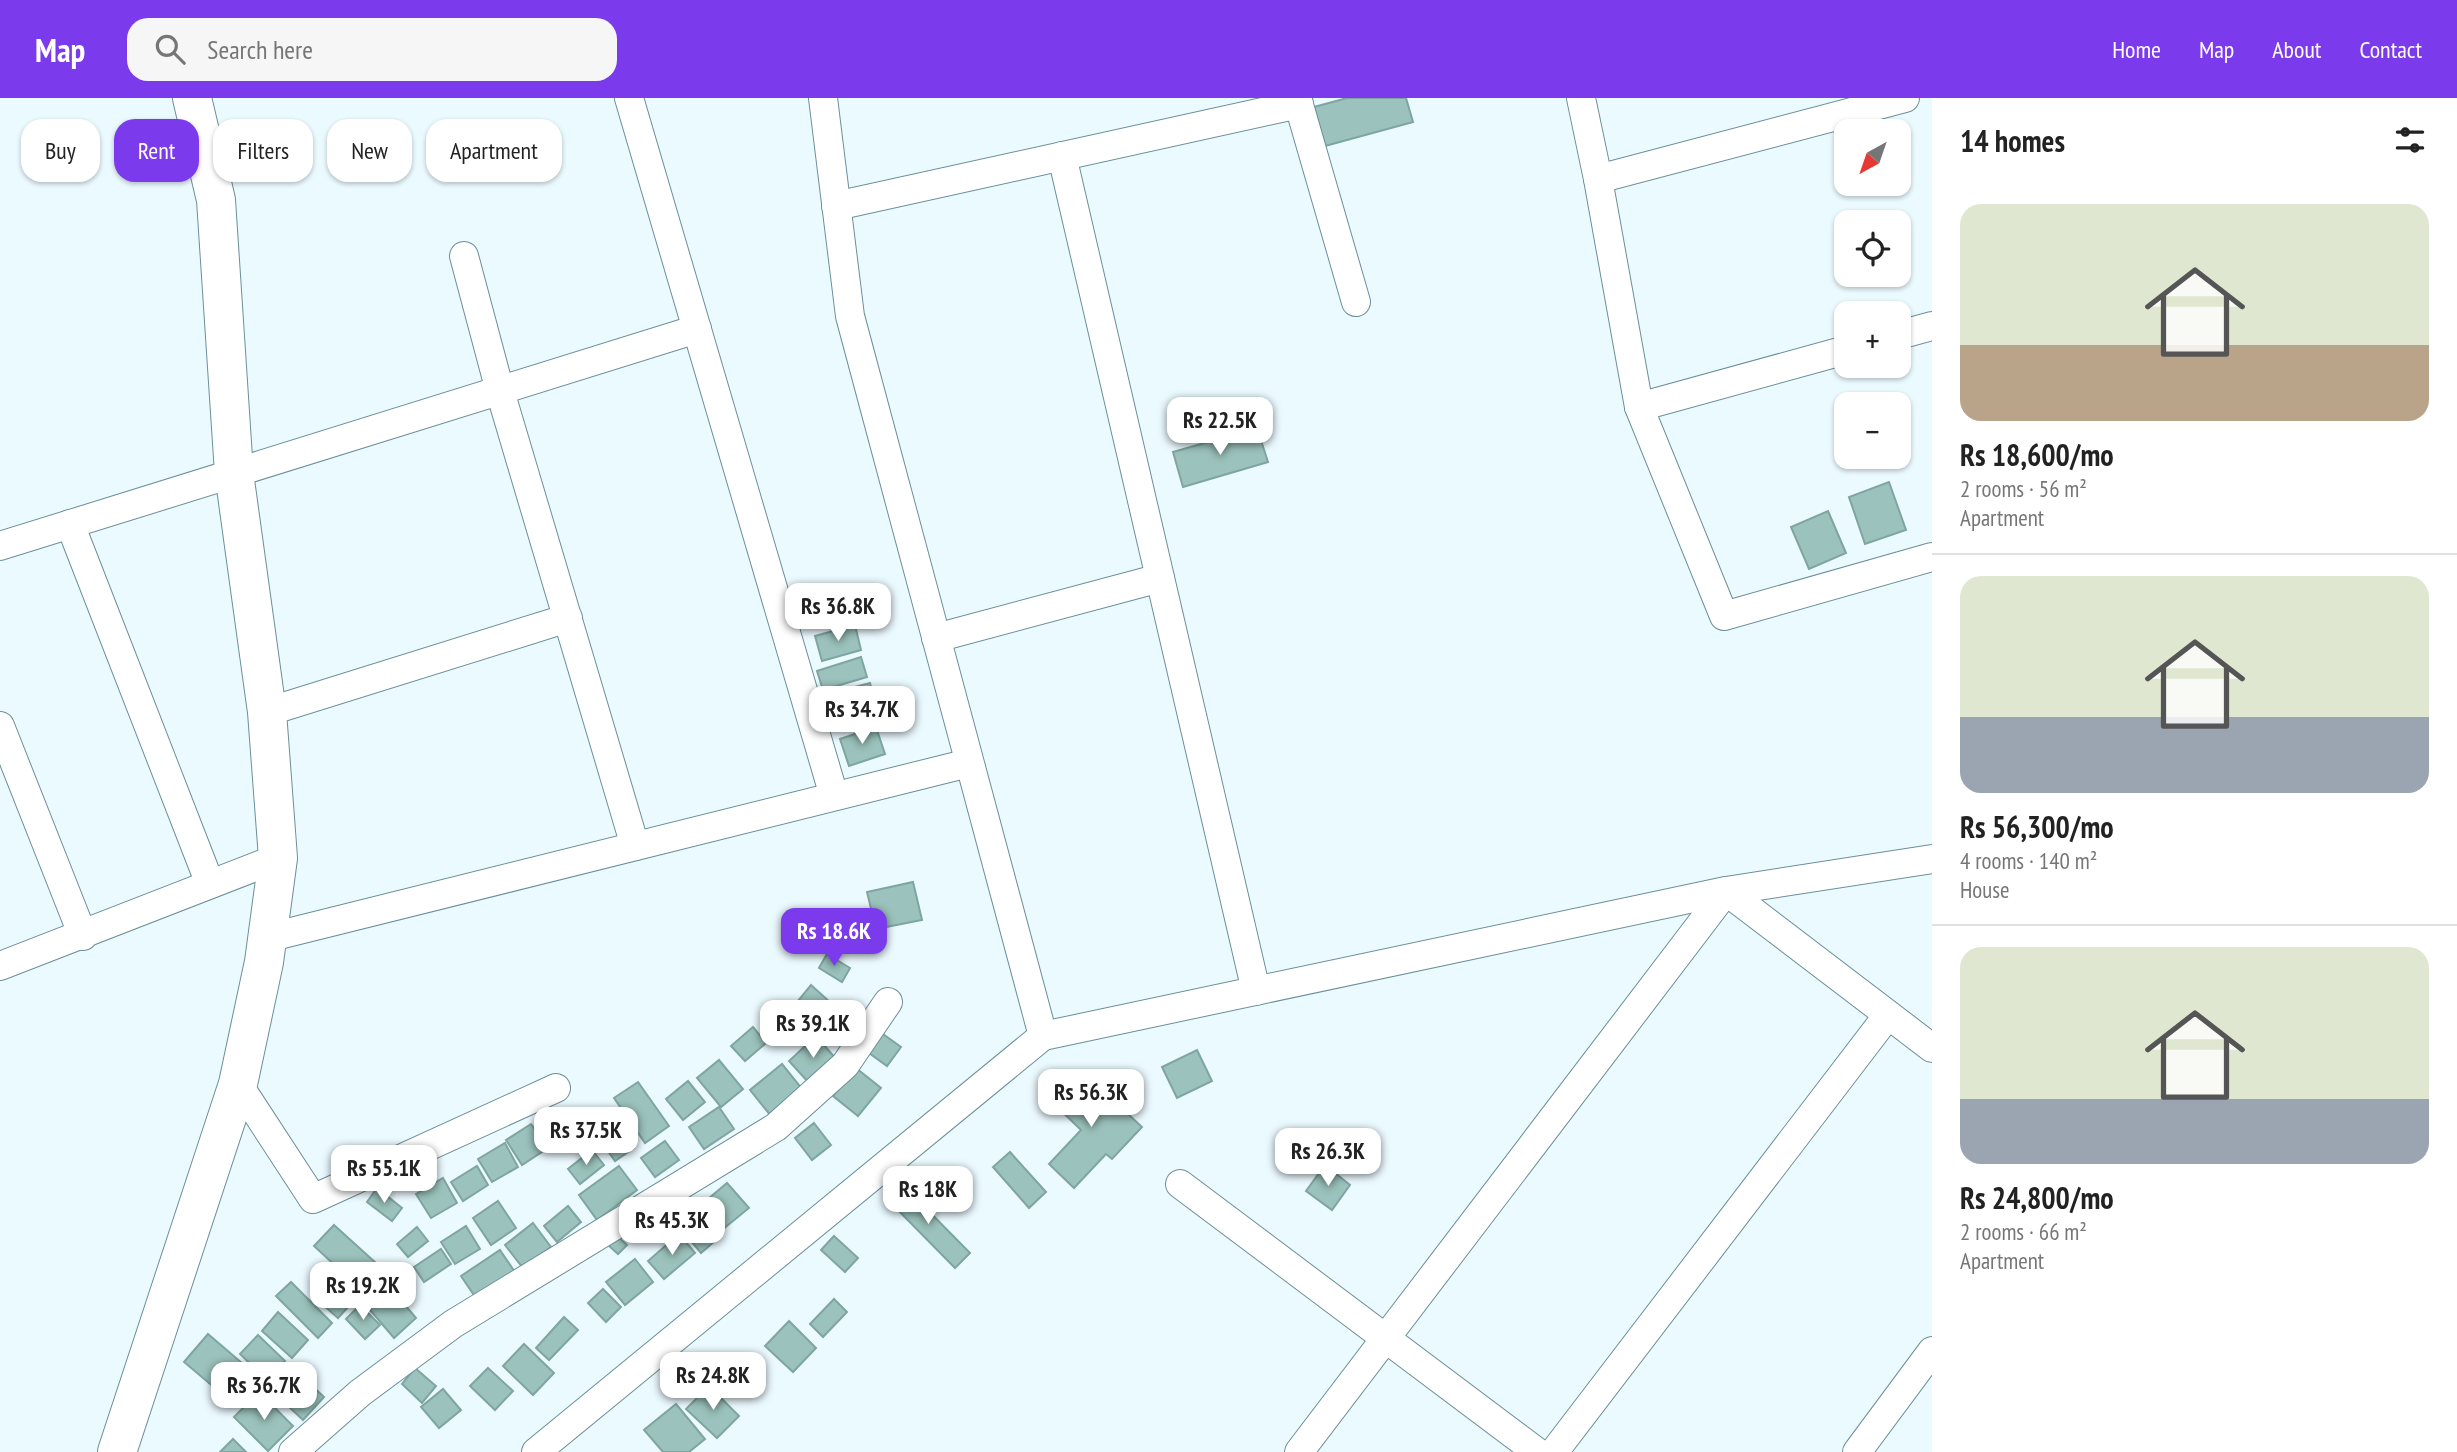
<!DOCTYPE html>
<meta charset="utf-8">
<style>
body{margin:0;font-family:"PT Sans Narrow",sans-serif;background:#f6f6f6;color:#222;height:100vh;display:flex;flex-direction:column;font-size:26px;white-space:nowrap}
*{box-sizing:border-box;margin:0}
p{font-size:23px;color:#767676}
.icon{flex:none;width:38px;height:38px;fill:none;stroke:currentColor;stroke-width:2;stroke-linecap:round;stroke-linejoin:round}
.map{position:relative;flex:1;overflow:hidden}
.drawer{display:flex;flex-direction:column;background:#fff;width:525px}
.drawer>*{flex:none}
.top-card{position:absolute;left:21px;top:21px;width:665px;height:63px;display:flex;gap:14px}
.needle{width:46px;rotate:220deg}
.tools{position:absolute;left:1834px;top:21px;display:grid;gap:14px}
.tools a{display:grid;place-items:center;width:77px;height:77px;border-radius:14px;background:#fff;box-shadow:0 2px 5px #0004;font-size:35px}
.price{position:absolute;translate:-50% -60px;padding:0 16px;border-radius:14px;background:#fff;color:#222;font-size:23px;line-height:46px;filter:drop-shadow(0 2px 4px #0008)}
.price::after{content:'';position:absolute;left:50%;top:42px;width:21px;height:16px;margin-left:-10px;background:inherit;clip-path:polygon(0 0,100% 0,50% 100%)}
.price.current{background:#7c3aed;color:#fff}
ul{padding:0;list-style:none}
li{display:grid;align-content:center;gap:14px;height:371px;padding:0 28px}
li+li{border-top:2px solid #e0e0e0}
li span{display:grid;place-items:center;height:217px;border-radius:21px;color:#555}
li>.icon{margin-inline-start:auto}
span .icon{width:126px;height:126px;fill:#fffc;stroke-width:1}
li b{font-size:30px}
h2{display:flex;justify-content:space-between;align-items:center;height:84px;padding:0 28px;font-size:30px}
.pill{padding:0 24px;border-radius:21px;background:#fff;box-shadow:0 2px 5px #0004;font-size:24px;line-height:63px}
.pill.current{background:#7c3aed;color:#fff}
header{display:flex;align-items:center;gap:42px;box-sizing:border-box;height:98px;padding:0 35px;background:#7c3aed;color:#fff}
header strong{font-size:33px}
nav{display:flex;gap:38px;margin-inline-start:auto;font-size:24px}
.search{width:490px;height:63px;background:#f6f6f6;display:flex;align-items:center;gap:18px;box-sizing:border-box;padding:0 24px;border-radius:21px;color:#767676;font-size:26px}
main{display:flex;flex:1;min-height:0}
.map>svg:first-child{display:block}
</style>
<header>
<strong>Map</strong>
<div class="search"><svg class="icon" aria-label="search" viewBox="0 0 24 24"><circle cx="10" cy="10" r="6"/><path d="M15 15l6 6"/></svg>Search here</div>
<nav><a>Home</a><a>Map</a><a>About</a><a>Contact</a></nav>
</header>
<main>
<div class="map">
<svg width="1932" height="1354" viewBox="0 0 1932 1354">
<rect width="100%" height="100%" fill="#ebfaff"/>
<g fill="#9bc2bc" stroke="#7fa5a0" stroke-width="2">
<polygon points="1347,0 1406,0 1413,24 1325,48 1314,9"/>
<polygon points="1257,330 1268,364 1183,389 1173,354"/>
<polygon points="1889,384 1906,432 1865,446 1849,399"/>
<polygon points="1828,413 1846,455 1809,471 1791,429"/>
<polygon points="855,527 861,552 822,563 815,538"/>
<polygon points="861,559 867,579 823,592 817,573"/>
<polygon points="870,585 876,608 838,617 832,595"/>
<polygon points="876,629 885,656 849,668 840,641"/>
<polygon points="913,784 922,822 876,831 867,794"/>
<polygon points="827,856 850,870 842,884 819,870"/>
<polygon points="811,887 831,905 813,926 793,909"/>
<polygon points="753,929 766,945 745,963 731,948"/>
<polygon points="883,936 901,949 887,968 869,955"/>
<polygon points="816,938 837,962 810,986 789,963"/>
<polygon points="1197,952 1212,983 1177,1000 1162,969"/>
<polygon points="719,962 743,991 721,1009 697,980"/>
<polygon points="782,966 803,992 771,1018 750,992"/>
<polygon points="856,970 881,990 858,1018 833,998"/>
<polygon points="1082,973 1142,1029 1112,1061 1106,1056 1074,1090 1049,1066 1081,1032 1052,1004"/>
<polygon points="688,983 705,1004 683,1022 666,1001"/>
<polygon points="638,984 669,1028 645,1045 614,1000"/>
<polygon points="719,1009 734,1031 704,1051 689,1029"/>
<polygon points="571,1019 581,1036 553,1051 543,1034"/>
<polygon points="615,1022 634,1050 615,1063 596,1036"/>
<polygon points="814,1025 831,1047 812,1062 795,1040"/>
<polygon points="531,1026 548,1050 522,1067 506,1042"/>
<polygon points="665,1043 679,1062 655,1079 641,1060"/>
<polygon points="505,1045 518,1069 492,1084 478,1061"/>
<polygon points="592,1052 604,1067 580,1086 568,1071"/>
<polygon points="1010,1054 1046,1094 1029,1110 993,1069"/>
<polygon points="1325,1067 1350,1087 1332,1112 1306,1093"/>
<polygon points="477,1068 488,1087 463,1103 451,1084"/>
<polygon points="619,1068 637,1092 597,1122 579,1097"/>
<polygon points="443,1080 457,1105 431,1120 416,1096"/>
<polygon points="727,1085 749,1110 723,1131 702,1106"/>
<polygon points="902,1086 970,1155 955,1170 887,1101"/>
<polygon points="377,1090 402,1110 392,1123 367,1104"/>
<polygon points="498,1103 516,1130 491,1147 473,1120"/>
<polygon points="682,1103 715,1143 701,1155 668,1115"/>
<polygon points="568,1108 581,1124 557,1144 544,1128"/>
<polygon points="533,1125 551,1149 523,1170 505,1147"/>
<polygon points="334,1127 387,1175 367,1197 314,1148"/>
<polygon points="466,1128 480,1151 455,1166 441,1144"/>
<polygon points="417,1129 428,1143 408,1159 397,1146"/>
<polygon points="679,1136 695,1155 664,1181 648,1163"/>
<polygon points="617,1138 627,1147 618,1156 608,1147"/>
<polygon points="834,1138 858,1160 845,1174 821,1152"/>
<polygon points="441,1151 451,1166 424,1184 414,1169"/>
<polygon points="500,1152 521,1183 482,1209 461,1178"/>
<polygon points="635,1161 653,1184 625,1207 606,1184"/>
<polygon points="334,1178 357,1199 338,1220 314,1199"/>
<polygon points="291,1184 332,1225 318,1240 276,1198"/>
<polygon points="388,1187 416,1220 394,1240 365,1206"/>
<polygon points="603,1191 621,1209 606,1224 588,1205"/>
<polygon points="834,1201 847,1214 823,1239 810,1226"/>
<polygon points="360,1207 380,1227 365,1241 346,1221"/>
<polygon points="278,1214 308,1242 292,1260 262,1233"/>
<polygon points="564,1219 578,1232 549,1262 536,1250"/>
<polygon points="789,1223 816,1250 793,1274 765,1248"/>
<polygon points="208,1236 257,1278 234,1306 184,1264"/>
<polygon points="258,1237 285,1263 267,1282 240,1256"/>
<polygon points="524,1246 554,1275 533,1297 503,1268"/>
<polygon points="291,1268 324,1299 303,1322 270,1291"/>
<polygon points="415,1270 436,1288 422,1305 402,1286"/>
<polygon points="488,1270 513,1293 495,1312 470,1288"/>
<polygon points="709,1288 739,1318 717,1340 686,1311"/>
<polygon points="443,1291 461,1312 439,1330 421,1309"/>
<polygon points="259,1294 293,1328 268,1353 234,1319"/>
<polygon points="676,1306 705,1341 689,1354 663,1354 644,1332"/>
<polygon points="233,1341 246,1354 220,1354"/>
</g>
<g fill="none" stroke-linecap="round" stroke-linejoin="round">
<defs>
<g id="street">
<polyline points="629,0 834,698"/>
<polyline points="823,0 850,218 1043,938 1726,793 1932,761"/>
<polyline points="1297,0 1356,204"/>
<polyline points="1581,0 1598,81 1639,309 1724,518 1932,459"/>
<polyline points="1062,58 1256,893"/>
<polyline points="1598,81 1905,0"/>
<polyline points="836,108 1299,6"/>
<polyline points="464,158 500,293 635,748"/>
<polyline points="1899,237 1932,228"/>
<polyline points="1639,309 1846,252"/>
<polyline points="70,426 210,786"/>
<polyline points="0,448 697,231"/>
<polyline points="936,540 1160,480"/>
<polyline points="267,614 568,520"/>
<polyline points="0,628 83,838"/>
<polyline points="267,840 969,665"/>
<polyline points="0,868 278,760"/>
<polyline points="238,986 313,1101 556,990"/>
<polyline points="1180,1086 1537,1354"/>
<polyline points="293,1354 360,1295 453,1226 776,1029 845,967 888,904"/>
<polyline points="536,1354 1043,938"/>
<polyline points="1299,1354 1726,793 1932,950"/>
<polyline points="1554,1354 1888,917"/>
<polyline points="1857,1354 1932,1253"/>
</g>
<polyline id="secondary" points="117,1354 238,986 264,864 278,760 267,614 234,375 216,102 192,0"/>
</defs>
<use href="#street" stroke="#6b8f99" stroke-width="30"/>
<use href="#secondary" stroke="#6b8f99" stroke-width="40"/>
<use href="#street" stroke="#fff" stroke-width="28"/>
<use href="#secondary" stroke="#fff" stroke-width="38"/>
</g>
</svg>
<div class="tools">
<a><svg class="needle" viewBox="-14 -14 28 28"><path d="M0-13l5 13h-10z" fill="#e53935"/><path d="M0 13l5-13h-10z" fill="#767676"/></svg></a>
<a><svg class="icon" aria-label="locate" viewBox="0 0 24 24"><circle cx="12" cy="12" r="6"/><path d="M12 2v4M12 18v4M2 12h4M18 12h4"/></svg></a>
<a>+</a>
<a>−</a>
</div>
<b class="price" style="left:1220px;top:359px">Rs 22.5K</b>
<b class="price" style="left:838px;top:545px">Rs 36.8K</b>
<b class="price" style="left:862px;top:648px">Rs 34.7K</b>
<b class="price current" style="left:834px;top:870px">Rs 18.6K</b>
<b class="price" style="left:813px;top:962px">Rs 39.1K</b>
<b class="price" style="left:1091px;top:1031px">Rs 56.3K</b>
<b class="price" style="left:586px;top:1069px">Rs 37.5K</b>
<b class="price" style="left:1328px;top:1090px">Rs 26.3K</b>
<b class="price" style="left:384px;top:1107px">Rs 55.1K</b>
<b class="price" style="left:928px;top:1128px">Rs 18K</b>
<b class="price" style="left:672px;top:1159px">Rs 45.3K</b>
<b class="price" style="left:363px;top:1224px">Rs 19.2K</b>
<b class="price" style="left:713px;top:1314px">Rs 24.8K</b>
<b class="price" style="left:264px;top:1324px">Rs 36.7K</b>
<div class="top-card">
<a class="pill">Buy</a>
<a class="pill current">Rent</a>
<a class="pill">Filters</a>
<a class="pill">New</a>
<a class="pill">Apartment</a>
</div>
</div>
<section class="drawer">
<h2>14 homes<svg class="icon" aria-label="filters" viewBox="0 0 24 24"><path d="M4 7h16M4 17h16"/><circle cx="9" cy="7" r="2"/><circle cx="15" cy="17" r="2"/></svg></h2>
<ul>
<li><span style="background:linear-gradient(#dfe7d0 65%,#b9a48a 0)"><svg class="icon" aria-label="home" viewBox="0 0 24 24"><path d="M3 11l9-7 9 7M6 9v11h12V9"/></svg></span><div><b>Rs 18,600/mo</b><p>2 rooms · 56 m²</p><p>Apartment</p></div></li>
<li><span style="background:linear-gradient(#dfe7d0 65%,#9aa5b1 0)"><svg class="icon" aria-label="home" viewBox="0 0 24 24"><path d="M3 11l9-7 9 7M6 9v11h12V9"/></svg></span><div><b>Rs 56,300/mo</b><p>4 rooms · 140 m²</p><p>House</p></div></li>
<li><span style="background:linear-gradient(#dfe7d0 70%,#9aa5b1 0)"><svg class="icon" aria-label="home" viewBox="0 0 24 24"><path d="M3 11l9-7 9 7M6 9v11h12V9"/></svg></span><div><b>Rs 24,800/mo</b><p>2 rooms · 66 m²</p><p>Apartment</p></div></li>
</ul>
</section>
</main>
